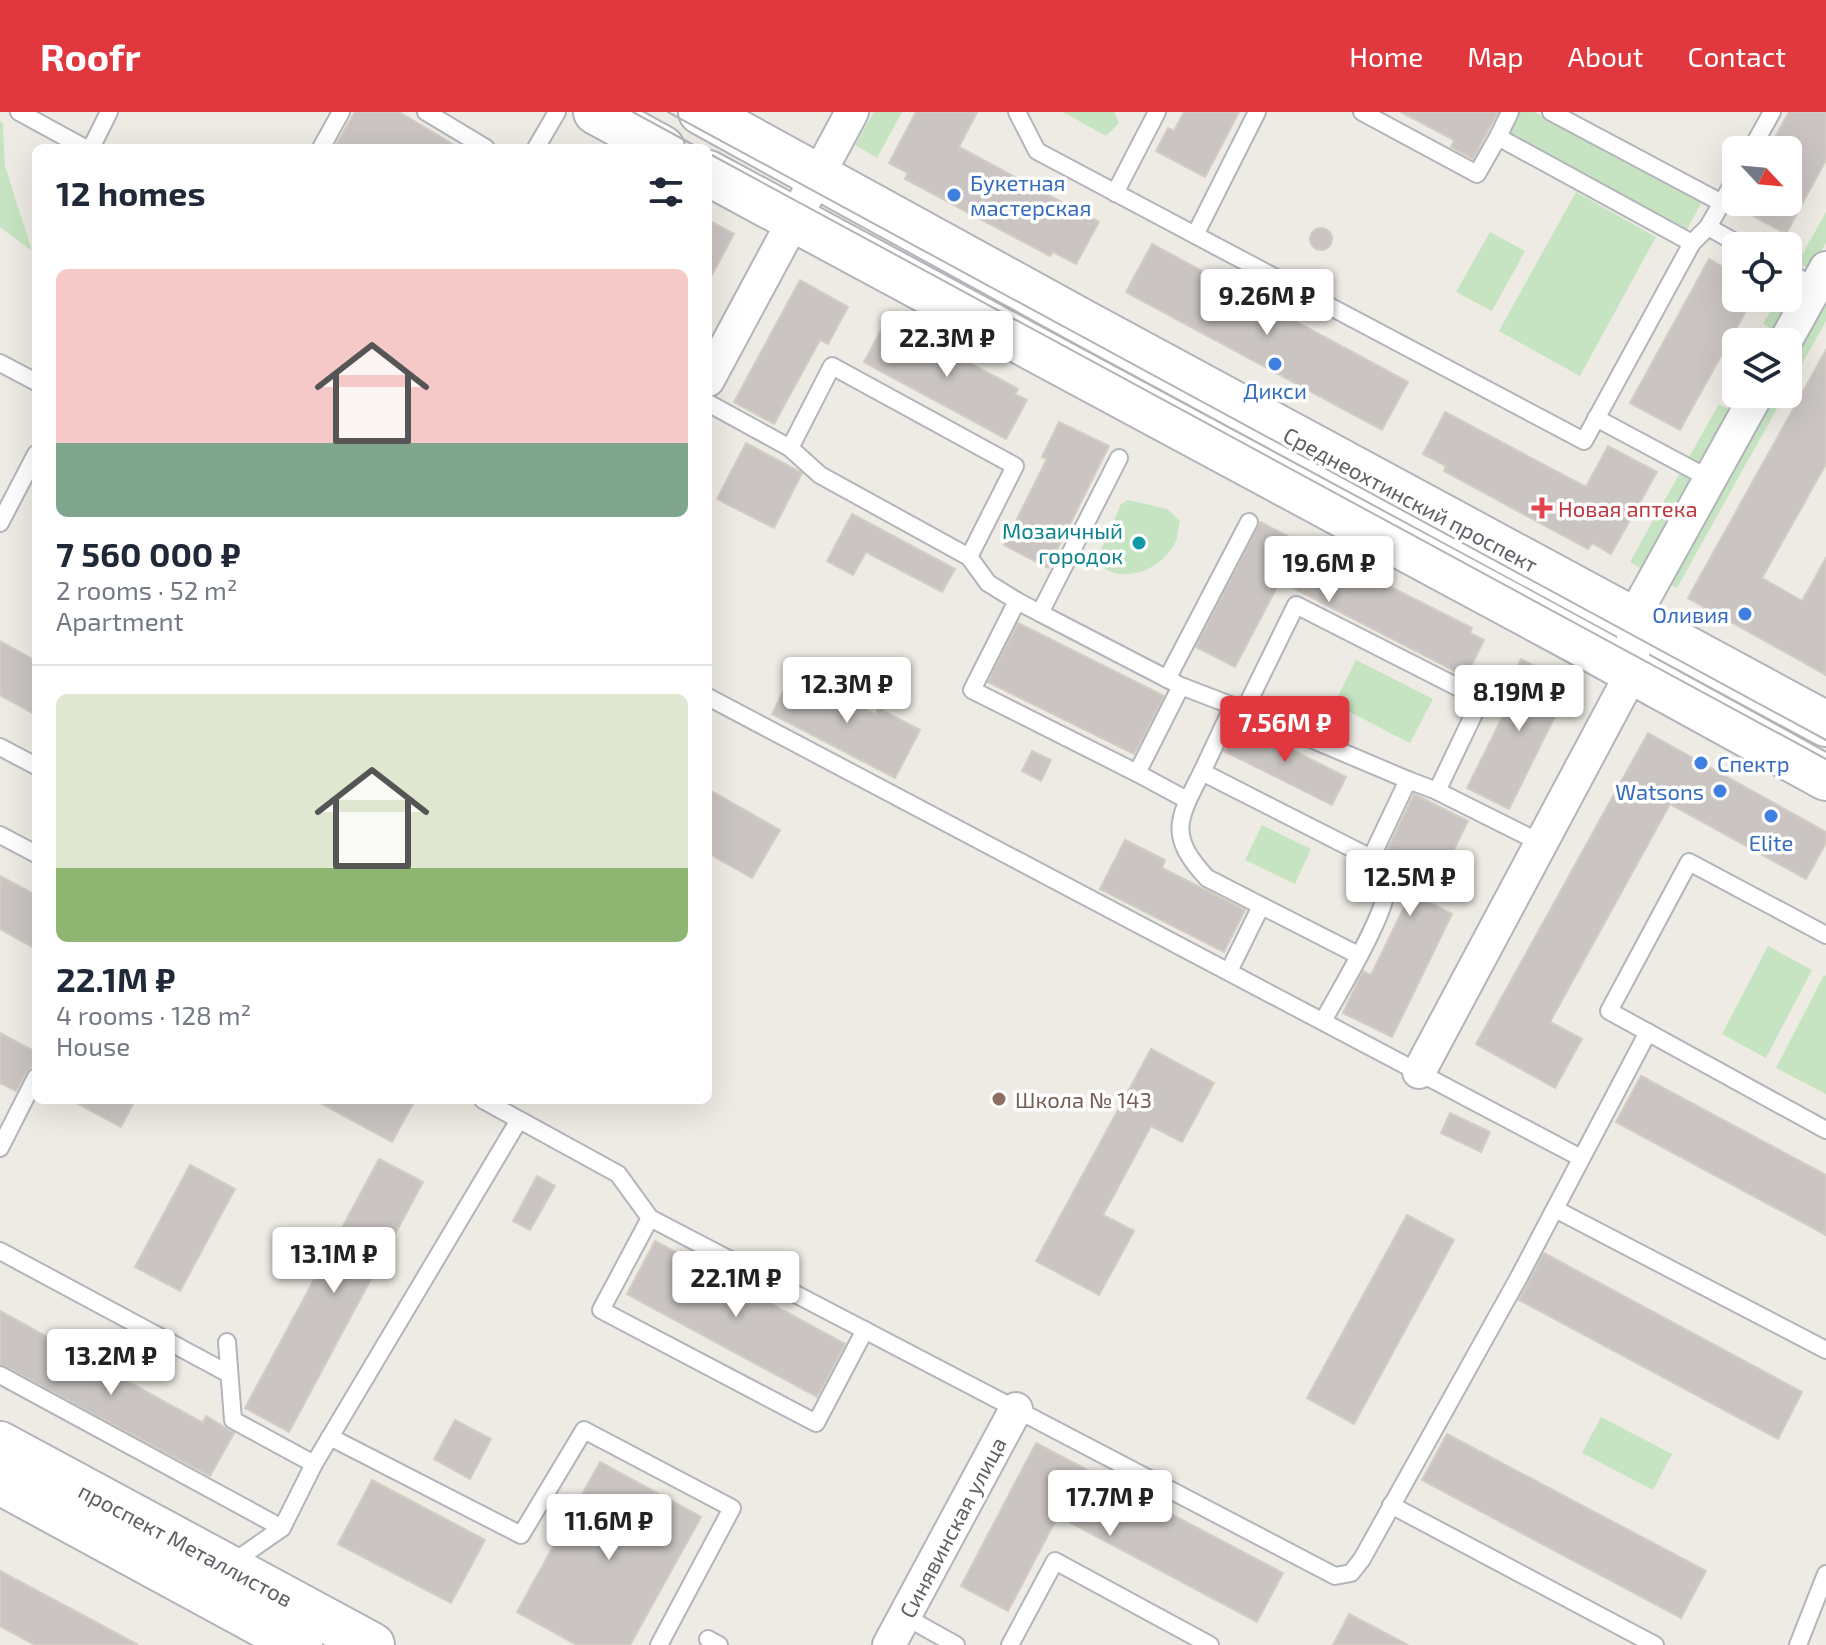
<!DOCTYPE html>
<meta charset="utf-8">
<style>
body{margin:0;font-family:"Exo 2",sans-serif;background:#f2f2f3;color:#1f2937;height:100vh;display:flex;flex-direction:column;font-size:30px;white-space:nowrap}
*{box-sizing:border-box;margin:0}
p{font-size:26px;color:#747a83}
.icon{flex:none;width:44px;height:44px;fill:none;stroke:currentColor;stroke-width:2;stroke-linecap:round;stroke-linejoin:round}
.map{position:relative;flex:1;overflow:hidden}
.panel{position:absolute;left:32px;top:32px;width:680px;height:960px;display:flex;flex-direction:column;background:#fff;border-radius:12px;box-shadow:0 8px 32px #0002}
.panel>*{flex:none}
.needle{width:52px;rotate:116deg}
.buttons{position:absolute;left:1722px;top:24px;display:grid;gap:16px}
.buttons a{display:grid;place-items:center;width:80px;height:80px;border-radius:12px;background:#fff;box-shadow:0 8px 32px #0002;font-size:40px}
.price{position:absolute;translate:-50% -68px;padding:0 18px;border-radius:8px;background:#fff;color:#222;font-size:26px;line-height:52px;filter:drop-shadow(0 2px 4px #0008)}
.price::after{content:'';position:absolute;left:50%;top:48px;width:24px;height:18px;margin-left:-12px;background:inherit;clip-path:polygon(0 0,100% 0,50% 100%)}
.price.active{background:#e0383e;color:#fff}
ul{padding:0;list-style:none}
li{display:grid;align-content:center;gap:16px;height:424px;padding:0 24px}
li+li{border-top:2px solid #e0e1e3}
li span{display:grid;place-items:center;height:248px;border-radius:12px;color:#555}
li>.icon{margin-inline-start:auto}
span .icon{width:144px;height:144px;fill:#fffc;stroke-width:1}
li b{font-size:34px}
h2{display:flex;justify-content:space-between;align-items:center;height:96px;padding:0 24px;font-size:34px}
header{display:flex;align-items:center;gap:48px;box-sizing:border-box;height:112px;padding:0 40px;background:#e0383e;color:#fff}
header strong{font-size:38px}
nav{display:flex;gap:44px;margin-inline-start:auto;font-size:28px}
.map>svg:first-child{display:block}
</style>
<header>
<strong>Roofr</strong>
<nav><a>Home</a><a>Map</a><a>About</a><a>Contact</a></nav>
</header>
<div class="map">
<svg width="1826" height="1533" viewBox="0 0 1826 1533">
<rect width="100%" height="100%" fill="#eeebe4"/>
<g fill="#c6e4c2">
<polygon points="874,0 902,0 877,46 855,33"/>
<polygon points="1063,0 1114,0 1119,11 1106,24"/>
<polygon points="1516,0 1534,0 1703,88 1687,117 1504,22"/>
<polygon points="0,9 3,11 5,54 32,139 0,115"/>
<polygon points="1576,80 1656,125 1580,264 1499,219"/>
<polygon points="1826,100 1826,131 1812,156 1797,152"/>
<polygon points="1490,120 1525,139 1492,199 1456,180"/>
<polygon points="1788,170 1794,174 1799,181 1777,220 1763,212 1778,186 1788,186"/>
<polygon points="1822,195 1826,195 1826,209 1788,277 1788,252 1817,199"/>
<polygon points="1771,282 1785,282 1677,476 1667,471"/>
<polygon points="1719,292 1732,299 1704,350 1698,350 1689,345"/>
<polygon points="1681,359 1690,364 1694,369 1644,458 1630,450"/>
<path d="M1128 388 1167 397 1180 409C1178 415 1178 424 1176 429 1164 455 1130 471 1105 457L1101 438 1121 392Z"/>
<polygon points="1356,548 1433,587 1410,631 1334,592"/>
<polygon points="1262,713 1311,737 1295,772 1245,748"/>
<polygon points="1768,834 1812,858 1766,946 1722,922"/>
<polygon points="1824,863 1826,864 1826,982 1776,956"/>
<polygon points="1601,1305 1672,1342 1653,1378 1582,1341"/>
</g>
<g fill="#cac5c2" stroke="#d2ccc3" stroke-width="2">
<polygon points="355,0 399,0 459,36 334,36"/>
<polygon points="916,0 977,0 959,35 1099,110 1076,152 1053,140 1050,144 905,67 908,61 889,51"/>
<polygon points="1184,0 1239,0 1205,65 1156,39 1168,16 1174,19"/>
<polygon points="1401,0 1498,0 1473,47 1451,35 1454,28"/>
<polygon points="1789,0 1826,0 1826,48 1786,122 1733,93 1735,90 1788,90 1788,38 1768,38"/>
<polygon points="708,108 734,122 708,170"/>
<circle cx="1321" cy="127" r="11"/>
<polygon points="1152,132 1408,270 1382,318 1126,180"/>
<polygon points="1709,147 1736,162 1736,186 1753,186 1680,318 1630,291"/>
<polygon points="800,168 848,195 828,232 820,228 774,312 734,290"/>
<polygon points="885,211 897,218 899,213 1018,277 1015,282 1027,288 1006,327 864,250"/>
<polygon points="1826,238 1826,352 1762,466 1802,489 1826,446 1826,563 1688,486"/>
<polygon points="1445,300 1586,375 1608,334 1657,360 1611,442 1592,431 1588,437 1444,359 1446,354 1423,342"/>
<polygon points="1059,310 1109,334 1048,456 1004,433 1047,347 1042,345"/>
<polygon points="746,331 802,361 774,416 717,387"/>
<polygon points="852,402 955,457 942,480 866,440 853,463 827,449"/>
<polygon points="1260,410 1305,433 1302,436 1349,460 1351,455 1472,516 1470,521 1484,528 1466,565 1280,469 1235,555 1196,535"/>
<polygon points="1018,511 1164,584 1134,642 988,570"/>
<polygon points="0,529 36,549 36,603 0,583"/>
<polygon points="1521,547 1571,572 1509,697 1467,676 1509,592 1501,588"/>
<polygon points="793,560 876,603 878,596 920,618 895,666 772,602"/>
<polygon points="1239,611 1346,665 1332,693 1224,639"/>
<polygon points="1648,621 1826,720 1826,731 1806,767 1670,692 1550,910 1582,927 1555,976 1476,932"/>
<polygon points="1032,639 1051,648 1041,669 1022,659"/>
<polygon points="708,677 780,718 752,766 708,741"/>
<polygon points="1414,682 1468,709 1428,790 1452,802 1392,925 1343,901 1363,859 1371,863 1423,757 1387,739"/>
<polygon points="1125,728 1165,748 1162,756 1245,798 1224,840 1100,777"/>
<polygon points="0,764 36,783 36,837 0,817"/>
<polygon points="0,921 36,940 36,949 26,960 16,979 0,971"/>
<polygon points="1151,937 1214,971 1182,1030 1151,1014 1103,1103 1134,1119 1099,1183 1036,1149"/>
<polygon points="1641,964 1826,1063 1826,1123 1616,1010"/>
<polygon points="71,988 135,988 121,1015"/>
<polygon points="315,988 415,988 392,1030"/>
<polygon points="1450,1001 1490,1020 1481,1040 1441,1021"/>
<polygon points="379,1047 423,1070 289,1320 245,1296"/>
<polygon points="190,1053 235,1077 180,1179 135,1155"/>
<polygon points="537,1064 555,1074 530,1118 513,1109"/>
<polygon points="1407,1103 1454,1128 1354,1312 1307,1286"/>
<polygon points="655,1129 845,1232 817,1285 627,1182"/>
<polygon points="1544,1141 1802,1280 1778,1327 1519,1188"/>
<polygon points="0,1199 203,1311 206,1304 234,1321 210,1364 0,1252"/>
<polygon points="455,1308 491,1327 470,1367 434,1347"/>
<polygon points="1447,1322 1706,1459 1681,1506 1422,1368"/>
<polygon points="1036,1331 1283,1461 1257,1510 1058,1404 1008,1499 961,1474"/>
<polygon points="600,1350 701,1405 630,1533 577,1533 517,1500"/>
<polygon points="372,1368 485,1428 451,1491 338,1432"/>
<polygon points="0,1459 92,1508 138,1533 35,1533 0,1514"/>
<polygon points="1349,1502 1408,1533 1333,1533"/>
</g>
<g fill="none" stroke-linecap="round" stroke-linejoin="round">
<defs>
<g id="lane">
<polyline points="19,0 85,36"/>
<polyline points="426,0 486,36"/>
<polyline points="1017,0 1037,39 1195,123 1257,0"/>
<polyline points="1362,0 1477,62 1498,25"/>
<polyline points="1510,0 1498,25 1692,131"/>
<polyline points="1551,0 1722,91"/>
<polyline points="91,36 109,0"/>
<polyline points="321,36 341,0"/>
<polyline points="536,36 557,0"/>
<polyline points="1751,38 1772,0"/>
<polyline points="1115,81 1157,0"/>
<polyline points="1708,115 1742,134"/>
<polyline points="1195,123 1584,329 1692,131 1708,115 1736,66"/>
<polyline points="1788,160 1818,176"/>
<polyline points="0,251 36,270"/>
<polyline points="708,291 790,336 820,363 969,445 988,471 1017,489"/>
<polyline points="1596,306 1710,367"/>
<polyline points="790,336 832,254 1015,354 969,445"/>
<polyline points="1119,346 1040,501 1017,489 972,578 1137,661 1181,574 1233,594"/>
<polyline points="0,411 36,342"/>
<polyline points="1040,501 1177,572"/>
<polyline points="1167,567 1249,410"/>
<polyline points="708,585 1581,1046"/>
<polyline points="1244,599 1296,493 1481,587 1437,679"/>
<polyline points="0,635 36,654"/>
<path d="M1202 660C1178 707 1167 723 1207 766L1358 843"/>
<polyline points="1137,661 1187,688"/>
<polyline points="0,723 36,742"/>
<polyline points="1371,746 1202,660 1233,594 1408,668"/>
<polyline points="1826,823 1689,750 1609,899 1826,1018"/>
<polyline points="1229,859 1261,794"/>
<path d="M1323 909C1338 882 1384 805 1386 779 1387 766 1379 756 1371 746L1408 668 1437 679 1541 731"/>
<polyline points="483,988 618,1062 650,1106 1335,1464 1351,1461 1362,1447 1519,1165 1648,920"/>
<polyline points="0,1036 36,965"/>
<polyline points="1555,1097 1826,1238"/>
<polyline points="650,1106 601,1198 816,1311 865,1218"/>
<polyline points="0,1139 229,1262"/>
<polyline points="227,1230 233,1308 314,1352"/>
<polyline points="0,1263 282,1416"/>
<polyline points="330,1325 521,1423 584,1318 732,1396 659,1533"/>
<polyline points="1391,1393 1655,1533"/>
<polyline points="236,1457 242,1444 282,1416 314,1352 519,1008"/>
<polyline points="904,1504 956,1533"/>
<polyline points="708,1527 719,1533"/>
<polyline points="1010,1533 1055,1449 1210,1533"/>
<polyline points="1798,1533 1826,1462"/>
</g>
<g id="street">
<polyline points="1785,230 1826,156"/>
<polyline points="708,268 852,0"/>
<polyline points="1419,960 1633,559 1633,506 1757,282"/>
<polyline points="889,1533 1016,1297"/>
</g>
<g id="secondary">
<polyline points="596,0 662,36"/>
<polyline points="701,0 1083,210 1826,612"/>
<polyline points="708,61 1575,528 1826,666"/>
<polyline points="0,1332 372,1533"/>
<polyline points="0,1370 300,1533"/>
</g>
</defs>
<use href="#lane" stroke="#b2b5b9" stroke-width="20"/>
<use href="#street" stroke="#b2b5b9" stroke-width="36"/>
<use href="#secondary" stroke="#b1b4b8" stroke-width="48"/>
<use href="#lane" stroke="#fff" stroke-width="16"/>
<use href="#street" stroke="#fff" stroke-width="32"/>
<use href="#secondary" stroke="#fff" stroke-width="44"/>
<g stroke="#b3b4b4" stroke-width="2">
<polyline points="633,0 699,36"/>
<polyline points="668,0 1826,628"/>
<polyline points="708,41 1826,647"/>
</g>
</g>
<g fill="#3f7fe0" stroke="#fff" stroke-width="3">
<circle cx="954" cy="83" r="8"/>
<circle cx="1275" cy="252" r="8"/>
<circle cx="1745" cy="502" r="8"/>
<circle cx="1701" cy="651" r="8"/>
<circle cx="1720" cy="679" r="8"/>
<circle cx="1771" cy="704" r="8"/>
</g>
<path fill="#e0444e" stroke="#fff" stroke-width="3" d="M1538 384h8v8h8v8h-8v8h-8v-8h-8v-8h8z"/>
<circle fill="#0f9aa8" stroke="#fff" stroke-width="3" cx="1139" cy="431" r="8"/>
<circle fill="#8d6e63" stroke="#fff" stroke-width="3" cx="999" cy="987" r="8"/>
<g text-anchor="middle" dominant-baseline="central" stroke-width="7" stroke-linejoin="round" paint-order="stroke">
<g font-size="22" fill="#366cbe" stroke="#fff" text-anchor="start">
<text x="970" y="70">Букетная<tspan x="970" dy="25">мастерская</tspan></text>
<text x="1275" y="278" text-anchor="middle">Дикси</text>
<text x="1729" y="502" text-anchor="end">Оливия</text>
<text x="1717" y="651">Спектр</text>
<text x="1704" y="679" text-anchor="end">Watsons</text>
<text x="1771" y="730" text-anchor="middle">Elite</text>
</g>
<g font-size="22" fill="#5c6064" stroke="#fff">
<text transform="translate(1411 387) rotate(28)">Среднеохтинский проспект</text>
<text transform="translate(952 1415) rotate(-62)">Синявинская улица</text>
<text transform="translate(186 1432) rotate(28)">проспект Металлистов</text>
</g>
<g font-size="22" fill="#be3a42" stroke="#fff" text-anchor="start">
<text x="1558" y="396">Новая аптека</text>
</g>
<g font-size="22" fill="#0d838f" stroke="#fff" text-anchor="end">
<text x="1123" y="418">Мозаичный<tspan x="1123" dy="25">городок</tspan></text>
</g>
<g font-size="22" fill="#785e54" stroke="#fff" text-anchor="start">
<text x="1015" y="987">Школа № 143</text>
</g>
</g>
</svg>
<div class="buttons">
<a><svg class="needle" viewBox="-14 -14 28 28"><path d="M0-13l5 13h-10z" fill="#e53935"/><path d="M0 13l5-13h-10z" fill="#747a83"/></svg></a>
<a><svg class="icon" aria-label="locate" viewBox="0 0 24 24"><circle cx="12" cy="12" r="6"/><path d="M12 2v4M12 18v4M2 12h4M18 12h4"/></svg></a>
<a><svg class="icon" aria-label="layers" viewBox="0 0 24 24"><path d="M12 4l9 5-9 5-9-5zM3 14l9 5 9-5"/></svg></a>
</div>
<b class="price" style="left:1267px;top:225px">9.26M ₽</b>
<b class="price" style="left:947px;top:267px">22.3M ₽</b>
<b class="price" style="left:1329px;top:492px">19.6M ₽</b>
<b class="price" style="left:847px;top:613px">12.3M ₽</b>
<b class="price" style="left:1519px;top:621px">8.19M ₽</b>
<b class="price active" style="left:1285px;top:652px">7.56M ₽</b>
<b class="price" style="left:1410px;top:806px">12.5M ₽</b>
<b class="price" style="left:334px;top:1183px">13.1M ₽</b>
<b class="price" style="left:736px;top:1207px">22.1M ₽</b>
<b class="price" style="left:111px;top:1285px">13.2M ₽</b>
<b class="price" style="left:1110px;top:1426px">17.7M ₽</b>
<b class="price" style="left:609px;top:1450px">11.6M ₽</b>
<section class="panel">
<h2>12 homes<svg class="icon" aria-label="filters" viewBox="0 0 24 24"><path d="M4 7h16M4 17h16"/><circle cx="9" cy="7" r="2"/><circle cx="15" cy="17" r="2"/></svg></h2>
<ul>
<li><span style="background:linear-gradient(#f6c9c9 70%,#7fa58c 0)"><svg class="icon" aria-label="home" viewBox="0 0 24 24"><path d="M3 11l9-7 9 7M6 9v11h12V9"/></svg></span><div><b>7 560 000 ₽</b><p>2 rooms · 52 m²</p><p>Apartment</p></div></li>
<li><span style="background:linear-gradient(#dfe7d0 70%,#8fb573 0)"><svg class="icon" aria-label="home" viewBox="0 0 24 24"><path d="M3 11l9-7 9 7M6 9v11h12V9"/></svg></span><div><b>22.1M ₽</b><p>4 rooms · 128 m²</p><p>House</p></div></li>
</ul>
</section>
</div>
